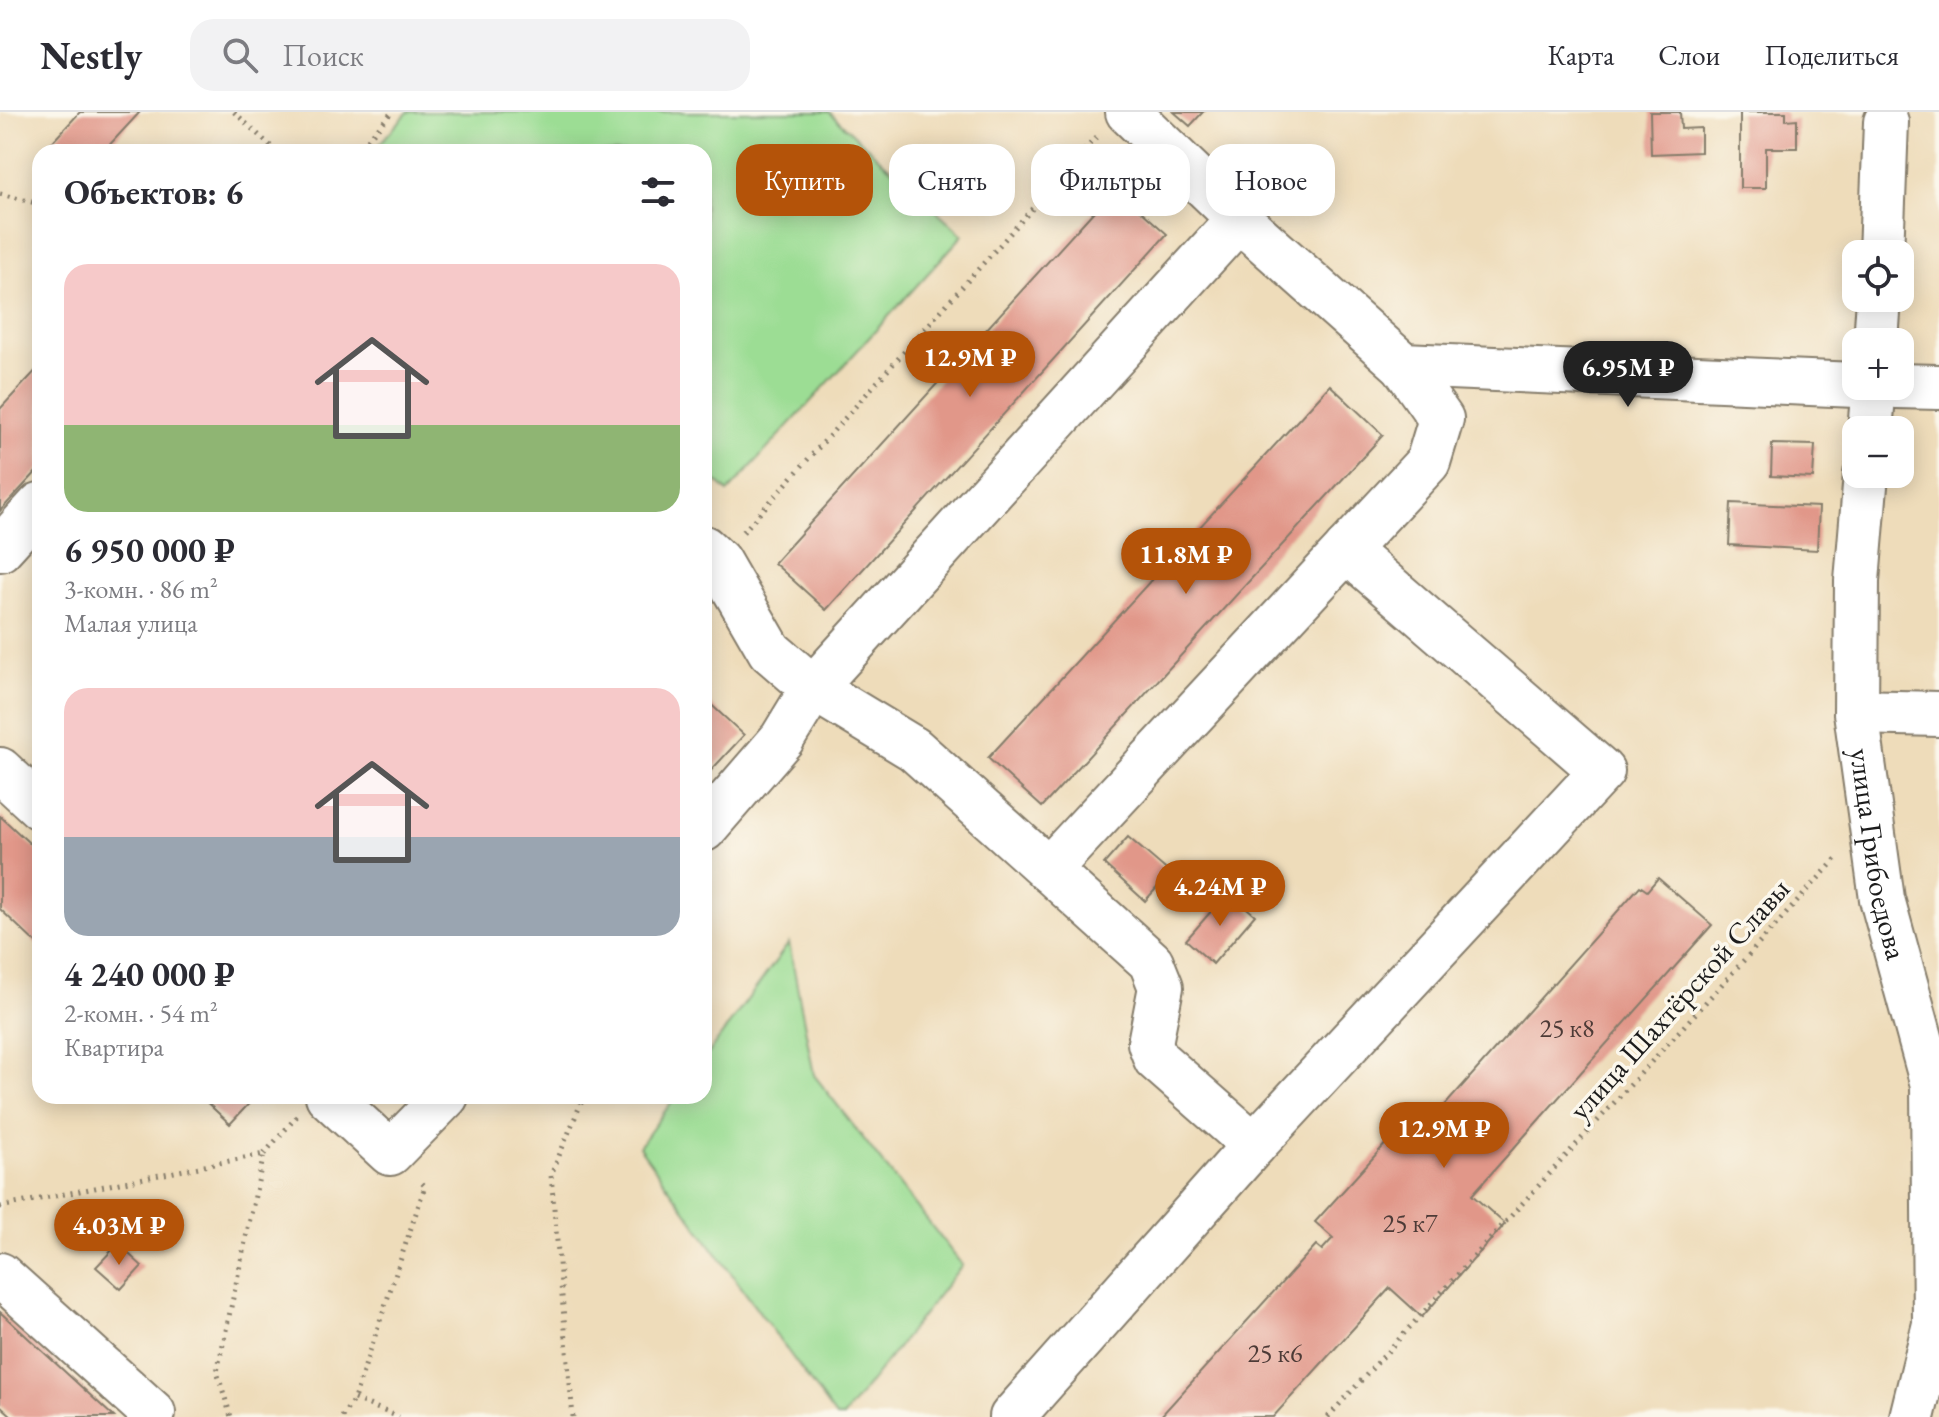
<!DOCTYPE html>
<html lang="ru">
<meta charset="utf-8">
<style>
body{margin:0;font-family:"EB Garamond",serif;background:#f2f2f3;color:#2b2b33;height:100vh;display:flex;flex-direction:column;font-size:30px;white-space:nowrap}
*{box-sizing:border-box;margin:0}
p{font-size:26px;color:#7c7c81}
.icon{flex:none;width:44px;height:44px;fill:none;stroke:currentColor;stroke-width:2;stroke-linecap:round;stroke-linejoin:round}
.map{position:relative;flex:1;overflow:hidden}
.side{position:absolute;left:32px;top:32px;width:680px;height:960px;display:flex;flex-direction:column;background:#fff;border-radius:24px;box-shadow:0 4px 20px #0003}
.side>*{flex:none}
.banner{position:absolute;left:736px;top:32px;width:760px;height:72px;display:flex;gap:16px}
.buttons{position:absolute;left:1842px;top:128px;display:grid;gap:16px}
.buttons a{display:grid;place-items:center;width:72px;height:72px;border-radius:16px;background:#fff;box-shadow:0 4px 20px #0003;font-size:40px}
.price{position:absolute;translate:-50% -68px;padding:0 18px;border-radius:28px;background:#b45309;color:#fff;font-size:26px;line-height:52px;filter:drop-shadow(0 2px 4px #0008)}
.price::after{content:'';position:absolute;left:50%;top:48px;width:24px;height:18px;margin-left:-12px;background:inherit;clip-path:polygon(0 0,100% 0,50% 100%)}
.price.on{background:#222;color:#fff}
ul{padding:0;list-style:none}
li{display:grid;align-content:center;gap:16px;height:424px;padding:0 32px}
li span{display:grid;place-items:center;height:248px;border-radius:24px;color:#555}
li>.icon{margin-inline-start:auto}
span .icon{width:144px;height:144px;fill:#fffc;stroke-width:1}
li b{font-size:34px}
h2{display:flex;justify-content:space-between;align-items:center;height:96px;padding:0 32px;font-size:34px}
.tag{padding:0 28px;border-radius:24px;background:#fff;box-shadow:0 4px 20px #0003;font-size:28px;line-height:72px}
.tag.on{background:#b45309;color:#fff}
header{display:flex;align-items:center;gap:48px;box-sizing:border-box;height:112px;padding:0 40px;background:#fff;border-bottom:2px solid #e1e1e2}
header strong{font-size:38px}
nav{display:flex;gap:44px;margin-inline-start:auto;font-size:28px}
.search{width:560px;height:72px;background:#f2f2f3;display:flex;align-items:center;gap:20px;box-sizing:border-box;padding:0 28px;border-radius:24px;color:#7c7c81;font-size:30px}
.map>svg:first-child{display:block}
</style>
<header>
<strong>Nestly</strong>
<div class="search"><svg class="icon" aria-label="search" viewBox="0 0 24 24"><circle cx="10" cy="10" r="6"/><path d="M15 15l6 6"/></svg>Поиск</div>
<nav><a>Карта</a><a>Слои</a><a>Поделиться</a></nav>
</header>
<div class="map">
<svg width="1939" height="1305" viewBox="0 0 1939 1305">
<rect width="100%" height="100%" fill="#fbf7ec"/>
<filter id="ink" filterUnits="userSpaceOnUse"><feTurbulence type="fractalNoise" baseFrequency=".0125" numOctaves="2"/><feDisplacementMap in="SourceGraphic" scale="16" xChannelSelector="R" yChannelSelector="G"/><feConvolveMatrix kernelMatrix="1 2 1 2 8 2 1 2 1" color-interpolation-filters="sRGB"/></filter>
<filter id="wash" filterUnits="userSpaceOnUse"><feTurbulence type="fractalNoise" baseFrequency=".006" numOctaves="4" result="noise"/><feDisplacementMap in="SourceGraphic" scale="32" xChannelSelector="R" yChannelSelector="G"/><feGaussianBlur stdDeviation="1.8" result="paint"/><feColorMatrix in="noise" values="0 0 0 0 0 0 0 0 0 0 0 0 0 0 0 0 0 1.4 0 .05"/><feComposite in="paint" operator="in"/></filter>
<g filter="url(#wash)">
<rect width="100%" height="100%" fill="#eedcba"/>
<g fill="#9cdd94" stroke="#5c7c58" stroke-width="2">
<polygon points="408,0 829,0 963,123 728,380 704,358 704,40 372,40"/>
<polygon points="789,831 814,963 962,1153 843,1305 836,1305 639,1035 676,984 704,984 704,947"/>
</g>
<g id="blocks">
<g fill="#e19789">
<polygon points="80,0 140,0 103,40 43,40"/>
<polygon points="1174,0 1203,0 1190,14"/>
<polygon points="1650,0 1680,0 1681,17 1701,16 1701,40 1651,42"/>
<polygon points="1740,0 1786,0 1786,8 1797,7 1797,36 1766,36 1766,76 1740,76"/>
<polygon points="1115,76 1167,122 826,498 774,451"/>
<polygon points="40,254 40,356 0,399 0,297"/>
<polygon points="1330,273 1383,323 1042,695 988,646"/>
<polygon points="1772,332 1815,333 1813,366 1771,364"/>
<polygon points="1731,391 1819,395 1817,438 1729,433"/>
<polygon points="704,586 744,623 704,666"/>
<polygon points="0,704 40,741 40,835 0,797"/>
<polygon points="1128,725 1170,761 1145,789 1104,752"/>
<polygon points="1658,766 1712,813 1472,1083 1505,1112 1422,1205 1390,1176 1273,1305 1160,1305 1316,1133 1322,1138 1333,1126 1315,1110 1398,1018 1420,1037 1431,1025 1423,1018 1640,774 1647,779"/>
<polygon points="1228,780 1255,803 1213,852 1186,828"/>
<polygon points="200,984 256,984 230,1012"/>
<polygon points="118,1132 142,1154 121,1177 96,1155"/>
<polygon points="0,1200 114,1305 13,1305 0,1293"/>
</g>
</g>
</g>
<g filter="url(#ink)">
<use href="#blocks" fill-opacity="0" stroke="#857c6b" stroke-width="2"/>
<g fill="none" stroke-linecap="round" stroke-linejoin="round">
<defs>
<g id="minor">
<polyline points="1881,142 1886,10"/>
<polyline points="1876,230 1879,186"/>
<polyline points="1403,253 1856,273"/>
<polyline points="1896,274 1939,275"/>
<polyline points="1870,318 1874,274"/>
<path id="s1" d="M1866 362 1857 469 1856 600 1882 787 1933 973 1935 1212 1912 1305"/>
<polyline points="704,436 718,449 770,539 813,576 914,637 1151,850 1161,875 1150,931 1156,947 1254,1033"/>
<polyline points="0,437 40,393"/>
<polyline points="1856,600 1939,602"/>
<polyline points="0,658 40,695"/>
<polyline points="704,717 782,627 813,576 1239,107"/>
<polyline points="1048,758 1428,350 1441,307 1403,253 1239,107 1128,0"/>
<polyline points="328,984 390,1041 446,984"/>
<polyline points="0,1163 153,1301"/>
<polyline points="1012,1305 1254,1033 1602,659 1346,438"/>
</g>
</defs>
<use href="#minor" stroke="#857c6b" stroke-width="48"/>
<g stroke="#857c6b" stroke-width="5" stroke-dasharray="2 6" stroke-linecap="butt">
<polyline points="234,0 277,40"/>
<polyline points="357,40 392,0"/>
<polyline points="0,82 40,92"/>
<polyline points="743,420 1099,22"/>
<polyline points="264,1042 298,1003"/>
<polyline points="0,1095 264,1042 217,1260 231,1305"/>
<polyline points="354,1287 399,1305"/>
<polyline points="342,1305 354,1287 425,1074 419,1068"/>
<polyline points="573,1305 551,1063 584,984"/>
<polyline points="1328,1305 1836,747"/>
</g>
<use href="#minor" stroke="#fff" stroke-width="44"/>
</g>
</g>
<g text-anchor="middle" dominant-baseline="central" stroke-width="7" stroke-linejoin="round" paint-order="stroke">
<g font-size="26" fill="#4d3b37">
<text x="1567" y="916">25 к8</text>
<text x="1410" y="1111">25 к7</text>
<text x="1275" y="1241">25 к6</text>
</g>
<g font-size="30" fill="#1c1c1c" stroke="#fbf7ec">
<text stroke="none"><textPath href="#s1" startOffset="382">улица Грибоедова</textPath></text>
<text transform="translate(1679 887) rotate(-48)">улица Шахтёрской Славы</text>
</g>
</g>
</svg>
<div class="buttons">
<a><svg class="icon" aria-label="locate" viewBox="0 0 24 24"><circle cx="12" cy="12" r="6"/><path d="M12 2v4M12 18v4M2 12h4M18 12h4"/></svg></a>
<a>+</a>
<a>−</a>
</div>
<b class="price" style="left:970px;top:287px">12.9M ₽</b>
<b class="price on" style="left:1628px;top:297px">6.95M ₽</b>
<b class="price" style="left:1186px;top:484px">11.8M ₽</b>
<b class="price" style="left:1220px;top:816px">4.24M ₽</b>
<b class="price" style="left:1444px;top:1058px">12.9M ₽</b>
<b class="price" style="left:119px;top:1155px">4.03M ₽</b>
<div class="banner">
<a class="tag on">Купить</a>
<a class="tag">Снять</a>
<a class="tag">Фильтры</a>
<a class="tag">Новое</a>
</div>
<section class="side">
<h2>Объектов: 6<svg class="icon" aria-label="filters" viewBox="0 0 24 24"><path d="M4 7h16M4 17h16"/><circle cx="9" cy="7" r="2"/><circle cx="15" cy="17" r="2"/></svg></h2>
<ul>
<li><span style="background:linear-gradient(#f6c9c9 65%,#8fb573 0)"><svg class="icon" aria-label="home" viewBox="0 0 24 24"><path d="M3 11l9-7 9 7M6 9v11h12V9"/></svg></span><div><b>6 950 000 ₽</b><p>3-комн. · 86 m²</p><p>Малая улица</p></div></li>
<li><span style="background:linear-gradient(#f6c9c9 60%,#9aa5b1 0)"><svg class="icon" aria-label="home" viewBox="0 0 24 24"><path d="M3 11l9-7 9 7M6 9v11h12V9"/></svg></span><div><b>4 240 000 ₽</b><p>2-комн. · 54 m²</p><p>Квартира</p></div></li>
</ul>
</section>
</div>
